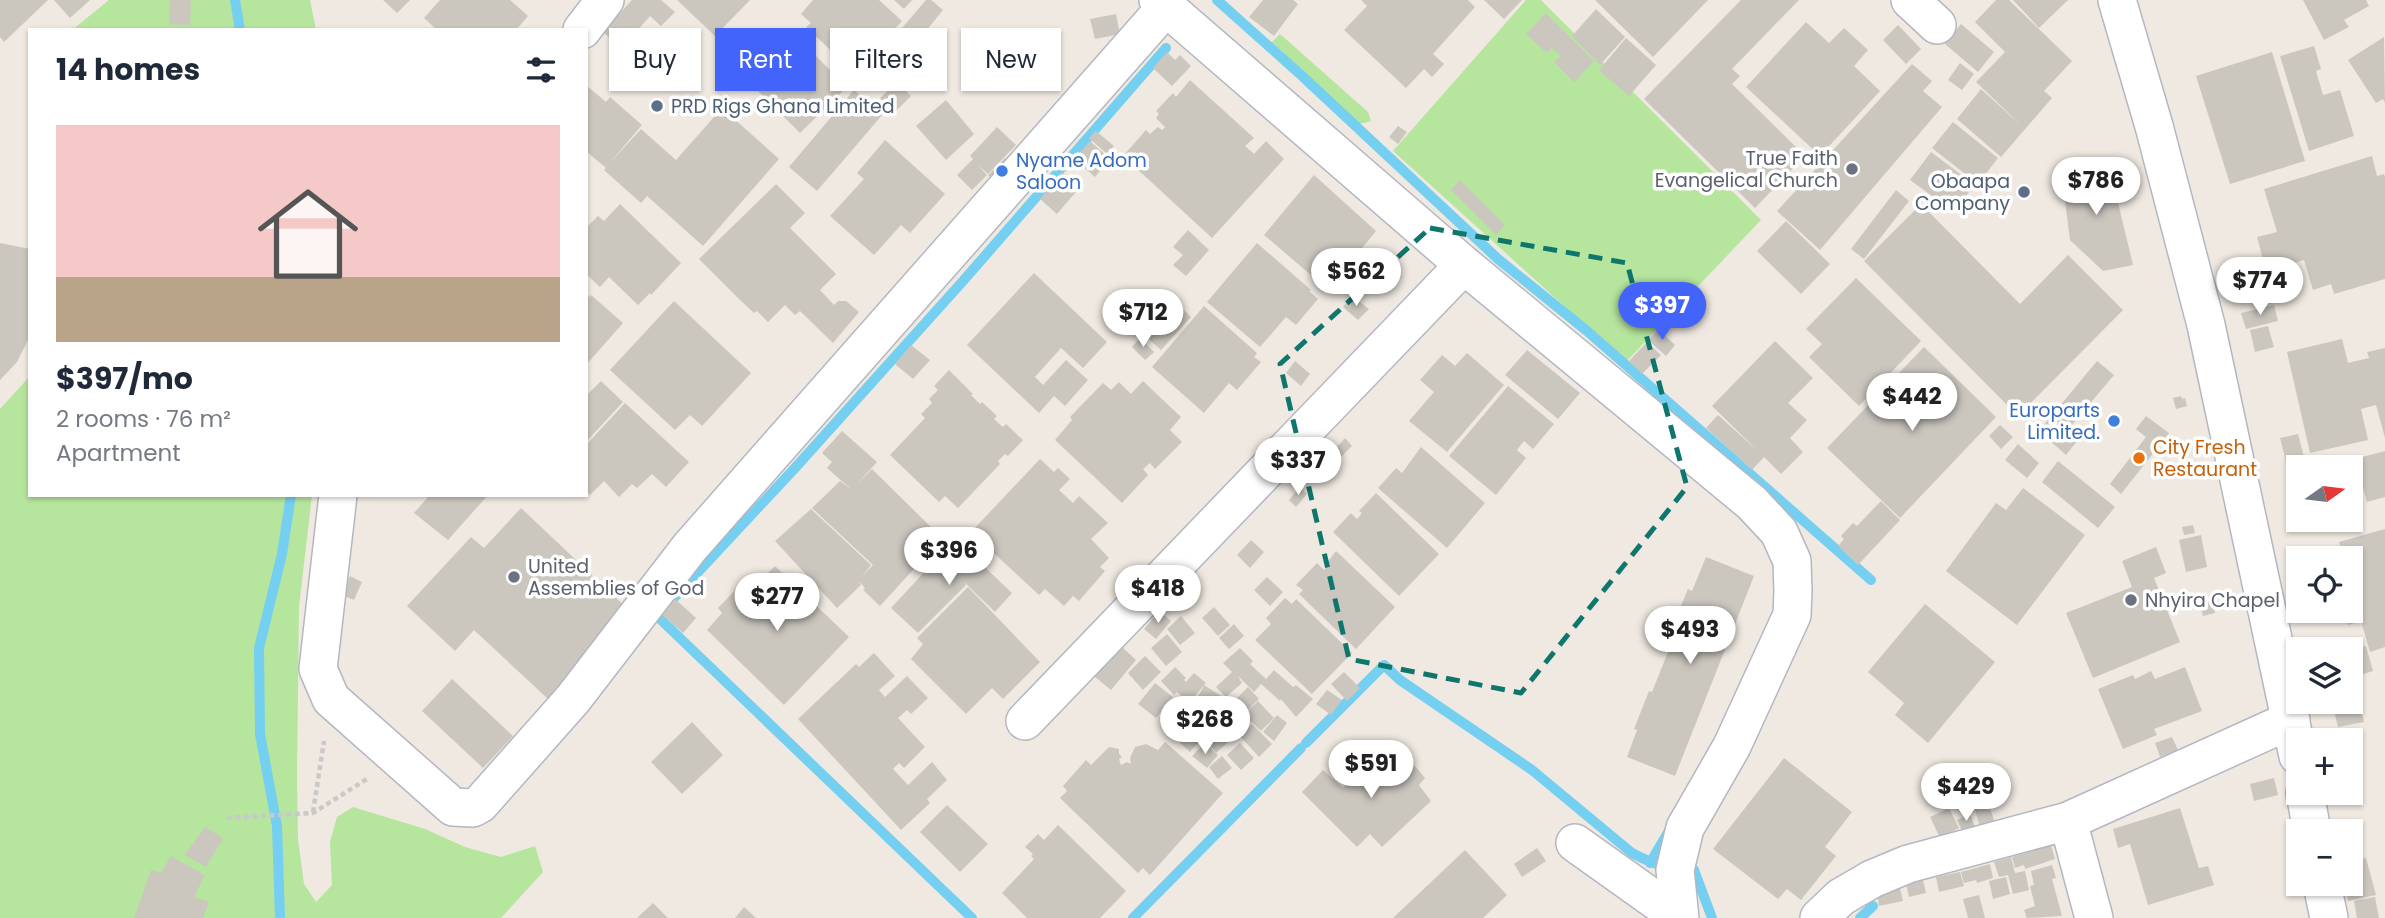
<!DOCTYPE html>
<meta charset="utf-8">
<style>
body{margin:0;font-family:Poppins,sans-serif;background:#f2f2f3;color:#1f2937;height:100vh;display:flex;flex-direction:column;font-size:26px;white-space:nowrap}
*{box-sizing:border-box;margin:0}
p{font-size:23px;color:#747a83}
.icon{flex:none;width:38px;height:38px;fill:none;stroke:currentColor;stroke-width:2;stroke-linecap:round;stroke-linejoin:round}
.map{position:relative;flex:1;overflow:hidden}
.panel{position:absolute;left:28px;top:28px;width:560px;height:469px;display:flex;flex-direction:column;background:#fff;border-radius:0px;box-shadow:0 2px 5px #0004}
.panel>*{flex:none}
.banner{position:absolute;left:609px;top:28px;width:665px;height:63px;display:flex;gap:14px}
.needle{width:46px;rotate:76deg}
.controls{position:absolute;left:2286px;top:455px;display:grid;gap:14px}
.controls a{display:grid;place-items:center;width:77px;height:77px;border-radius:0px;background:#fff;box-shadow:0 2px 5px #0004;font-size:35px}
.price{position:absolute;translate:-50% -60px;padding:0 16px;border-radius:24px;background:#fff;color:#222;font-size:23px;line-height:46px;filter:drop-shadow(0 2px 4px #0008)}
.price::after{content:'';position:absolute;left:50%;top:42px;width:21px;height:16px;margin-left:-10px;background:inherit;clip-path:polygon(0 0,100% 0,50% 100%)}
.price.on{background:#4264fb;color:#fff}
ul{padding:0;list-style:none}
li{display:grid;align-content:center;gap:14px;height:371px;padding:0 28px}
li+li{border-top:2px solid #e0e1e3}
li span{display:grid;place-items:center;height:217px;border-radius:0px;color:#555}
li>.icon{margin-inline-start:auto}
span .icon{width:126px;height:126px;fill:#fffc;stroke-width:1}
li b{font-size:30px}
h2{display:flex;justify-content:space-between;align-items:center;height:84px;padding:0 28px;font-size:30px}
.tag{padding:0 24px;border-radius:0px;background:#fff;box-shadow:0 2px 5px #0004;font-size:24px;line-height:63px}
.tag.on{background:#4264fb;color:#fff}
.map>svg:first-child{display:block}
</style>
<div class="map">
<svg width="2385" height="918" viewBox="0 0 2385 918">
<rect width="100%" height="100%" fill="#efe9e1"/>
<g fill="#b6e59e">
<polygon points="109,0 310,0 316,30 72,30"/>
<polygon points="1526,0 1541,0 1761,220 1626,362 1393,151"/>
<polygon points="1280,34 1368,112 1371,121 1360,124 1272,42"/>
<polygon points="30,376 30,495 312,495 299,607 297,775 298,839 304,884 316,902 332,885 330,842 337,817 353,807 425,829 465,847 501,857 535,846 543,872 501,918 0,918 0,409"/>
</g>
<g fill="none" stroke-linecap="round" stroke-linejoin="round">
<g stroke="#75cff0" stroke-width="10">
<polyline points="235,0 240,30"/>
<polyline points="1217,0 1301,75 1498,259 1587,331 1871,580"/>
<path d="M1306 743 1384 665 1400 680 1532 770 1632 853C1653 864 1670 870 1694 870L1712 918"/>
<polyline points="1650,863 1670,829"/>
<polyline points="280,918 277,826 260,734 259,648 282,554 291,495"/>
<polyline points="972,918 659,618 658,615 795,468 963,281 1166,48"/>
<polyline points="1133,918 1301,748"/>
<polyline points="1860,918 1873,906"/>
</g>
</g>
<g fill="#cbc7bf">
<polygon points="0,0 48,0 4,42 0,37"/>
<polygon points="54,0 90,0 70,18"/>
<polygon points="170,0 191,0 190,25 169,24"/>
<polygon points="383,0 410,0 397,13"/>
<polygon points="440,0 510,0 528,16 516,30 437,30 424,18"/>
<polygon points="632,0 661,0 675,12 661,26 650,16 622,48 603,32"/>
<polygon points="677,0 750,0 715,36"/>
<polygon points="813,0 879,0 902,21 855,73 806,27 811,23 801,14"/>
<polygon points="894,0 912,0 904,9"/>
<polygon points="926,0 931,0 943,10 918,41 902,28"/>
<polygon points="1263,0 1293,0 1298,4 1274,36 1249,17"/>
<polygon points="1361,0 1468,0 1475,7 1433,54 1444,64 1432,77 1424,69 1406,88 1344,30 1367,6"/>
<polygon points="1484,0 1522,0 1504,19"/>
<polygon points="1595,0 1708,0 1653,57"/>
<polygon points="1741,0 1799,0 1732,69 1740,76 1732,84 1805,156 1755,208 1644,99"/>
<polygon points="1996,0 2009,0 2072,61 2044,91 2052,98 2001,157 1957,119 1981,89 2022,126 1976,82 2005,52 1975,22"/>
<polygon points="2013,0 2068,0 2039,28"/>
<polygon points="2303,0 2366,0 2369,6 2344,20 2349,27 2324,40"/>
<polygon points="1596,9 1625,37 1600,65 1572,36"/>
<polygon points="1546,13 1594,61 1574,82 1554,62 1561,56 1552,48 1547,53 1526,34"/>
<polygon points="1116,14 1120,34 1095,39 1090,19"/>
<polygon points="1806,22 1829,43 1844,28 1868,50 1854,66 1880,91 1820,156 1746,87"/>
<polygon points="1961,24 1994,52 1978,72 1945,44"/>
<polygon points="1898,25 1921,49 1906,64 1883,40"/>
<polygon points="748,28 766,47 744,68 726,50"/>
<polygon points="2384,37 2385,103 2383,99 2376,103 2348,60"/>
<polygon points="1626,38 1656,65 1629,96 1599,70"/>
<polygon points="799,39 847,87 800,133 755,88 763,82 755,74 775,53 782,61 791,52 789,50"/>
<polygon points="2314,46 2321,69 2316,71 2323,95 2340,90 2354,136 2309,151 2280,56"/>
<polygon points="1167,52 1175,60 1180,55 1191,66 1172,86 1153,68"/>
<polygon points="2272,52 2305,161 2230,184 2196,76"/>
<polygon points="1960,63 1974,74 1962,90 1948,80"/>
<polygon points="1912,64 1932,81 1923,91 1942,107 1820,250 1777,211"/>
<polygon points="1190,80 1254,138 1245,146 1254,154 1266,141 1284,159 1212,238 1123,156 1146,130 1150,134 1158,127 1162,130 1165,127 1156,118 1159,114 1156,111 1173,93 1176,97"/>
<polygon points="897,82 911,96 894,113 880,98"/>
<polygon points="586,85 606,102 610,97 642,125 609,164 641,129 676,160 722,108 779,159 703,246 647,196 641,203 604,170 606,168 586,151"/>
<polygon points="854,90 883,114 817,191 789,167"/>
<polygon points="946,100 974,134 946,160 916,126"/>
<polygon points="1953,122 1998,158 1978,184 1932,148"/>
<polygon points="1398,126 1407,132 1398,144 1389,137"/>
<polygon points="997,127 1016,145 988,174 978,165 987,175 972,190 957,175 973,159 970,156"/>
<polygon points="1096,131 1114,146 1107,154 1089,138"/>
<polygon points="885,140 945,194 910,233 901,225 874,255 830,216 864,179 857,173"/>
<polygon points="1090,141 1110,159 1095,177 1074,159"/>
<polygon points="1931,152 1975,185 1953,211 1910,180"/>
<polygon points="2372,156 2377,176 2384,174 2385,177 2385,279 2334,294 2331,284 2313,290 2304,260 2266,271 2257,237 2277,232 2264,189"/>
<polygon points="1005,158 1016,167 1000,186 988,175"/>
<polygon points="2108,161 2133,265 2103,271 2070,240 2062,178"/>
<polygon points="1062,172 1080,187 1057,214 1040,199"/>
<polygon points="1314,175 1376,231 1354,258 1344,250 1318,281 1264,235"/>
<polygon points="1460,180 1505,225 1496,235 1451,190"/>
<polygon points="776,184 805,213 790,228 836,274 820,290 834,305 838,301 846,301 859,312 833,343 800,311 795,315 785,305 768,322 757,311 754,313 740,300 699,259"/>
<polygon points="1896,190 1909,201 1864,259 1851,249"/>
<polygon points="620,204 681,263 651,295 650,293 638,305 609,277 600,287 586,274 586,228 598,216 604,221"/>
<polygon points="1921,204 2020,304 2068,255 2123,310 2018,416 1864,261"/>
<polygon points="1786,221 1830,264 1801,294 1757,251"/>
<polygon points="1188,230 1209,250 1186,276 1173,265 1183,255 1173,247"/>
<polygon points="0,243 30,249 30,336 17,362 0,380"/>
<polygon points="1257,243 1311,290 1309,291 1318,299 1296,325 1286,317 1260,347 1207,302"/>
<polygon points="1034,273 1107,342 1083,368 1061,348 1035,377 1043,385 1066,360 1088,380 1065,406 1054,396 1039,413 967,345"/>
<polygon points="1856,278 1921,341 1859,406 1809,357 1822,344 1806,329"/>
<polygon points="586,294 590,297 591,295 623,323 586,365"/>
<polygon points="1352,296 1369,309 1358,320 1343,307"/>
<polygon points="1173,300 1191,317 1161,350 1142,333"/>
<polygon points="674,301 751,373 702,426 690,415 675,430 610,370"/>
<polygon points="2274,305 2278,321 2246,329 2241,313"/>
<polygon points="1204,306 1257,353 1254,357 1261,362 1237,390 1229,383 1204,413 1152,367"/>
<polygon points="2268,326 2274,347 2255,352 2250,330"/>
<polygon points="1658,329 1675,345 1666,356 1648,340"/>
<polygon points="1140,338 1154,352 1145,360 1132,347"/>
<polygon points="2342,339 2348,363 2369,358 2367,352 2385,348 2385,438 2376,405 2361,409 2368,440 2310,453 2287,352"/>
<polygon points="1775,341 1813,378 1788,403 1807,420 1790,438 1803,452 1781,474 1764,457 1752,470 1706,428 1718,415 1758,451 1712,406"/>
<polygon points="1647,342 1661,355 1642,374 1629,361"/>
<polygon points="911,345 930,360 913,379 895,364"/>
<polygon points="1924,347 1996,417 1900,518 1827,448"/>
<polygon points="1527,350 1580,393 1558,419 1505,375"/>
<polygon points="1467,353 1504,385 1447,452 1409,421 1434,392 1420,380 1442,355 1455,366"/>
<polygon points="1295,361 1310,374 1301,386 1286,373"/>
<polygon points="2097,361 2114,375 2071,426 2082,435 2066,455 2039,431"/>
<polygon points="949,370 973,394 971,395 980,404 982,402 997,416 994,419 1003,427 1006,424 1023,440 1008,456 1005,454 998,461 1000,464 958,508 945,496 939,502 890,455 925,418 921,414 932,403 929,399 938,390 934,386"/>
<polygon points="601,381 623,402 586,442 586,396"/>
<polygon points="1143,381 1181,417 1170,430 1182,442 1155,469 1150,463 1143,469 1148,475 1122,503 1055,440 1072,420 1070,417 1103,383 1111,390 1119,382 1131,394"/>
<polygon points="1508,386 1554,424 1533,449 1524,441 1517,450 1526,458 1496,495 1449,456"/>
<polygon points="2181,396 2182,399 2185,398 2187,406 2176,409 2173,398"/>
<polygon points="625,403 689,462 666,487 652,474 637,488 632,484 619,497 604,481 590,495 586,491 586,445"/>
<polygon points="2146,416 2169,433 2121,494 2110,484 2146,437 2136,429"/>
<polygon points="2000,425 2013,437 2001,449 1989,436"/>
<polygon points="842,431 877,462 857,484 872,469 942,538 880,606 863,590 865,588 859,581 861,585 837,608 775,541 811,509 871,565 862,576 873,565 812,508 840,481 852,490 827,468 832,462 822,453"/>
<polygon points="2298,434 2304,457 2286,461 2280,438"/>
<polygon points="1345,438 1352,446 1341,457 1334,450"/>
<polygon points="2018,444 2039,463 2027,478 2005,460"/>
<polygon points="1421,447 1485,503 1447,548 1378,488 1396,468 1402,473"/>
<polygon points="2385,451 2385,497 2367,502 2355,459"/>
<polygon points="1040,459 1054,472 1058,468 1070,479 1059,490 1073,503 1079,496 1108,523 1091,539 1109,558 1100,567 1105,571 1079,601 1073,596 1064,606 1045,589 1039,595 971,532"/>
<polygon points="2058,461 2115,507 2098,528 2042,482"/>
<polygon points="2202,462 2204,471 2190,475 2188,465"/>
<polygon points="2298,473 2298,506 2297,506 2289,475"/>
<polygon points="1300,487 1307,494 1296,507 1289,500"/>
<polygon points="2023,488 2085,535 2017,625 1946,571 1996,503 2006,510"/>
<polygon points="1376,493 1439,554 1399,596 1333,532 1351,513 1357,519 1362,513 1359,511"/>
<polygon points="430,495 488,495 448,540 414,513"/>
<polygon points="1881,501 1900,520 1858,565 1838,546 1844,539 1841,536 1853,523 1857,526"/>
<polygon points="521,508 629,610 548,699 474,630 455,651 407,606 471,537 484,548"/>
<polygon points="2301,520 2338,520 2338,521 2303,530"/>
<polygon points="2193,525 2195,533 2184,535 2182,527"/>
<polygon points="2385,529 2385,647 2370,652 2361,621 2348,625 2344,611 2350,611 2350,592 2353,591 2350,581 2350,558 2344,558 2339,542"/>
<polygon points="2201,535 2207,567 2186,572 2179,540"/>
<polygon points="955,539 1012,593 995,612 964,582 966,585 918,633 891,608"/>
<polygon points="1251,540 1264,552 1250,568 1237,555"/>
<polygon points="2156,547 2166,573 2154,578 2180,642 2093,678 2066,613 2132,587 2122,561"/>
<polygon points="1336,551 1395,607 1356,649 1299,594 1303,590 1296,585 1317,563 1324,570 1327,566 1326,564"/>
<polygon points="1706,557 1754,576 1675,776 1627,757 1637,730 1634,729 1649,691 1652,692 1674,637 1669,635 1688,589 1692,591"/>
<polygon points="775,566 849,637 784,705 707,630 722,613 718,608 750,575 758,583"/>
<polygon points="350,576 362,582 354,600 342,595"/>
<polygon points="1267,577 1283,592 1270,606 1254,590"/>
<polygon points="968,587 1040,662 1003,699 992,688 966,714 911,659 923,644 917,638"/>
<polygon points="674,598 696,618 683,633 661,614"/>
<polygon points="1285,598 1292,604 1296,599 1352,653 1312,694 1255,640 1271,624 1266,618"/>
<polygon points="2212,600 2215,613 2203,616 2200,603"/>
<polygon points="1925,604 1995,662 1928,743 1895,715 1904,703 1868,672"/>
<polygon points="1214,607 1230,625 1218,636 1202,618"/>
<polygon points="1159,611 1171,621 1156,639 1144,629"/>
<polygon points="1181,616 1195,633 1180,645 1167,629"/>
<polygon points="1234,624 1244,636 1229,649 1219,638"/>
<polygon points="1167,634 1182,652 1166,666 1151,648"/>
<polygon points="2366,646 2373,671 2350,678 2350,651"/>
<polygon points="1122,647 1136,660 1111,690 1094,676"/>
<polygon points="1240,648 1253,661 1250,664 1266,679 1274,670 1293,687 1296,685 1313,699 1296,717 1281,699 1280,701 1261,684 1254,692 1238,676 1242,683 1226,697 1216,687 1232,672 1223,663"/>
<polygon points="874,653 895,676 879,690 885,697 907,676 928,698 911,714 907,710 898,718 925,747 904,768 899,763 893,769 908,785 932,762 947,780 927,799 930,803 901,830 798,719 856,664 859,667"/>
<polygon points="1145,656 1161,672 1143,690 1128,673"/>
<polygon points="1175,667 1186,678 1184,680 1186,682 1194,673 1206,683 1204,685 1221,696 1213,710 1197,699 1204,685 1189,703 1177,692 1174,695 1161,681"/>
<polygon points="2185,667 2202,711 2154,729 2157,735 2123,749 2098,689 2133,675 2135,679 2151,671 2155,679"/>
<polygon points="1344,672 1360,688 1347,701 1331,684"/>
<polygon points="452,679 513,736 483,768 422,711"/>
<polygon points="1155,683 1173,697 1156,718 1138,704"/>
<polygon points="2356,685 2364,722 2338,727 2332,702 2350,702 2350,686"/>
<polygon points="1248,687 1259,699 1246,712 1234,701"/>
<polygon points="1327,690 1342,700 1331,715 1316,704"/>
<polygon points="1197,699 1207,708 1201,714 1203,716 1206,713 1220,727 1208,739 1181,712"/>
<polygon points="1258,701 1274,718 1261,731 1244,715"/>
<polygon points="1223,703 1234,712 1223,727 1212,718"/>
<polygon points="1239,713 1249,723 1216,753 1207,741"/>
<polygon points="1181,715 1188,725 1171,737 1163,727"/>
<polygon points="1277,715 1287,723 1274,741 1263,732"/>
<polygon points="692,722 723,755 682,794 651,762"/>
<polygon points="1252,724 1272,744 1259,757 1240,736"/>
<polygon points="1188,725 1202,738 1190,752 1176,739"/>
<polygon points="2172,737 2178,750 2160,757 2155,743"/>
<polygon points="1165,742 1223,793 1150,875 1143,868 1138,873 1060,798 1067,791 1063,786 1086,760 1091,765 1109,747 1119,749 1119,754 1122,757 1119,759 1121,765 1127,762 1131,764 1130,758 1135,747 1146,744 1158,750"/>
<polygon points="1205,743 1218,755 1207,768 1192,756"/>
<polygon points="1240,743 1254,758 1241,770 1227,755"/>
<polygon points="1222,756 1232,768 1218,779 1209,767"/>
<polygon points="1389,756 1405,770 1410,764 1413,764 1425,778 1419,785 1431,801 1382,847 1370,834 1357,847 1302,792 1323,770 1343,788 1372,758"/>
<polygon points="1784,758 1852,812 1825,847 1836,856 1801,900 1787,889 1778,899 1713,849"/>
<polygon points="2274,778 2278,795 2254,801 2250,784"/>
<polygon points="1988,802 1996,826 1981,831 1974,806"/>
<polygon points="947,805 988,844 960,872 920,832"/>
<polygon points="1949,808 1959,828 1940,838 1930,817"/>
<polygon points="2180,808 2199,868 2208,866 2214,885 2148,905 2130,844 2118,848 2113,829"/>
<polygon points="1970,814 1975,827 1963,833 1957,820"/>
<polygon points="1058,825 1126,891 1100,918 1027,918 1002,893 1034,859 1031,856 1033,854 1025,847 1038,834 1044,840"/>
<polygon points="205,827 223,838 206,867 185,855"/>
<polygon points="2051,845 2055,859 2025,869 2024,865 2015,868 2012,857"/>
<polygon points="1537,848 1546,861 1522,877 1514,864"/>
<polygon points="1465,850 1507,895 1483,918 1393,918"/>
<polygon points="171,856 205,875 194,897 209,902 203,918 134,918 151,870 161,873"/>
<polygon points="2011,857 2015,873 2025,871 2029,890 2013,894 2008,875 1999,877 1994,862"/>
<polygon points="2366,858 2376,895 2348,901 2345,884 2350,884 2350,881 2354,880 2350,861"/>
<polygon points="1990,864 1993,878 1977,883 1976,880 1964,883 1961,872"/>
<polygon points="2052,865 2056,878 2052,879 2062,916 2027,918 2024,910 2035,906 2030,886 2034,885 2031,871"/>
<polygon points="1960,872 1964,886 1939,892 1936,877"/>
<polygon points="1922,875 1926,893 1909,897 1905,879"/>
<polygon points="2006,877 2010,894 1993,899 1989,881"/>
<polygon points="1899,884 1903,901 1879,906 1876,888"/>
<polygon points="1979,895 1985,918 1968,918 1963,899"/>
<polygon points="2375,897 2379,918 2357,918 2354,901"/>
<polygon points="653,903 668,918 637,918"/>
<polygon points="744,907 756,918 735,918"/>
</g>
<g fill="none" stroke-linecap="round" stroke-linejoin="round">
<defs>
<g id="street">
<polyline points="1158,0 1464,265 1752,503 1779,532 1792,561 1793,591 1792,615 1732,746 1685,828 1675,870 1680,918"/>
<polyline points="1910,0 1937,25"/>
<polyline points="2117,0 2154,126 2206,325 2298,756"/>
<polyline points="582,30 605,0"/>
<polyline points="338,495 318,669 331,699 453,807 473,808 480,804 573,699 690,547 1166,7"/>
<polyline points="1025,721 1464,265"/>
<polyline points="2305,793 2312,831"/>
<polyline points="2068,821 2094,918"/>
<polyline points="1575,843 1679,917"/>
<polyline points="2322,884 2329,918"/>
<polyline points="1819,918 1841,897 1872,879 1908,864 2068,821 2291,720"/>
</g>
</defs>
<use href="#street" stroke="#b4b7c1" stroke-width="40"/>
<g stroke="#c9c9c9" stroke-width="4.5" stroke-dasharray="5 3.5" stroke-linecap="butt">
<polyline points="313,812 324,741"/>
<polyline points="227,818 313,813 367,779"/>
</g>
<use href="#street" stroke="#fff" stroke-width="37"/>
</g>
<path fill="none" stroke="#0f766e" stroke-width="5" stroke-dasharray="14 9" stroke-linejoin="round" d="M1430 228 1627 263 1687 487 1521 693 1349 659 1280 364Z"/>
<g fill="#5c6f8a" stroke="#fff" stroke-width="2.5">
<circle cx="657" cy="106" r="7"/>
<circle cx="2024" cy="192" r="7"/>
</g>
<g fill="#6b7280" stroke="#fff" stroke-width="2.5">
<circle cx="1852" cy="169" r="7"/>
<circle cx="514" cy="577" r="7"/>
<circle cx="2131" cy="600" r="7"/>
</g>
<g fill="#3f7fe0" stroke="#fff" stroke-width="2.5">
<circle cx="1002" cy="171" r="7"/>
<circle cx="2114" cy="421" r="7"/>
</g>
<circle fill="#e8710a" stroke="#fff" stroke-width="2.5" cx="2139" cy="458" r="7"/>
<g text-anchor="middle" dominant-baseline="central" stroke-width="7" stroke-linejoin="round" paint-order="stroke">
<g font-size="19" fill="#4e5e75" stroke="#fff" text-anchor="start">
<text x="671" y="106">PRD Rigs Ghana Limited</text>
<text x="2010" y="181" text-anchor="end">Obaapa<tspan x="2010" dy="22">Company</tspan></text>
</g>
<g font-size="19" fill="#5b616d" stroke="#fff" text-anchor="start">
<text x="1838" y="158" text-anchor="end">True Faith<tspan x="1838" dy="22">Evangelical Church</tspan></text>
<text x="528" y="566">United<tspan x="528" dy="22">Assemblies of God</tspan></text>
<text x="2145" y="600">Nhyira Chapel</text>
</g>
<g font-size="19" fill="#366cbe" stroke="#fff" text-anchor="start">
<text x="1016" y="160">Nyame Adom<tspan x="1016" dy="22">Saloon</tspan></text>
<text x="2100" y="410" text-anchor="end">Europarts<tspan x="2100" dy="22">Limited.</tspan></text>
</g>
<g font-size="19" fill="#c56008" stroke="#fff" text-anchor="start">
<text x="2153" y="447">City Fresh<tspan x="2153" dy="22">Restaurant</tspan></text>
</g>
</g>
</svg>
<div class="controls">
<a><svg class="needle" viewBox="-14 -14 28 28"><path d="M0-13l5 13h-10z" fill="#e53935"/><path d="M0 13l5-13h-10z" fill="#747a83"/></svg></a>
<a><svg class="icon" aria-label="locate" viewBox="0 0 24 24"><circle cx="12" cy="12" r="6"/><path d="M12 2v4M12 18v4M2 12h4M18 12h4"/></svg></a>
<a><svg class="icon" aria-label="layers" viewBox="0 0 24 24"><path d="M12 4l9 5-9 5-9-5zM3 14l9 5 9-5"/></svg></a>
<a>+</a>
<a>−</a>
</div>
<b class="price" style="left:2096px;top:217px">$786</b>
<b class="price" style="left:1356px;top:308px">$562</b>
<b class="price" style="left:2260px;top:317px">$774</b>
<b class="price on" style="left:1662px;top:342px">$397</b>
<b class="price" style="left:1143px;top:349px">$712</b>
<b class="price" style="left:1912px;top:433px">$442</b>
<b class="price" style="left:1298px;top:497px">$337</b>
<b class="price" style="left:949px;top:587px">$396</b>
<b class="price" style="left:1158px;top:625px">$418</b>
<b class="price" style="left:777px;top:633px">$277</b>
<b class="price" style="left:1690px;top:666px">$493</b>
<b class="price" style="left:1205px;top:756px">$268</b>
<b class="price" style="left:1371px;top:800px">$591</b>
<b class="price" style="left:1966px;top:823px">$429</b>
<div class="banner">
<a class="tag">Buy</a>
<a class="tag on">Rent</a>
<a class="tag">Filters</a>
<a class="tag">New</a>
</div>
<section class="panel">
<h2>14 homes<svg class="icon" aria-label="filters" viewBox="0 0 24 24"><path d="M4 7h16M4 17h16"/><circle cx="9" cy="7" r="2"/><circle cx="15" cy="17" r="2"/></svg></h2>
<ul>
<li><span style="background:linear-gradient(#f6c9c9 70%,#b9a48a 0)"><svg class="icon" aria-label="home" viewBox="0 0 24 24"><path d="M3 11l9-7 9 7M6 9v11h12V9"/></svg></span><div><b>$397/mo</b><p>2 rooms · 76 m²</p><p>Apartment</p></div></li>
</ul>
</section>
</div>
